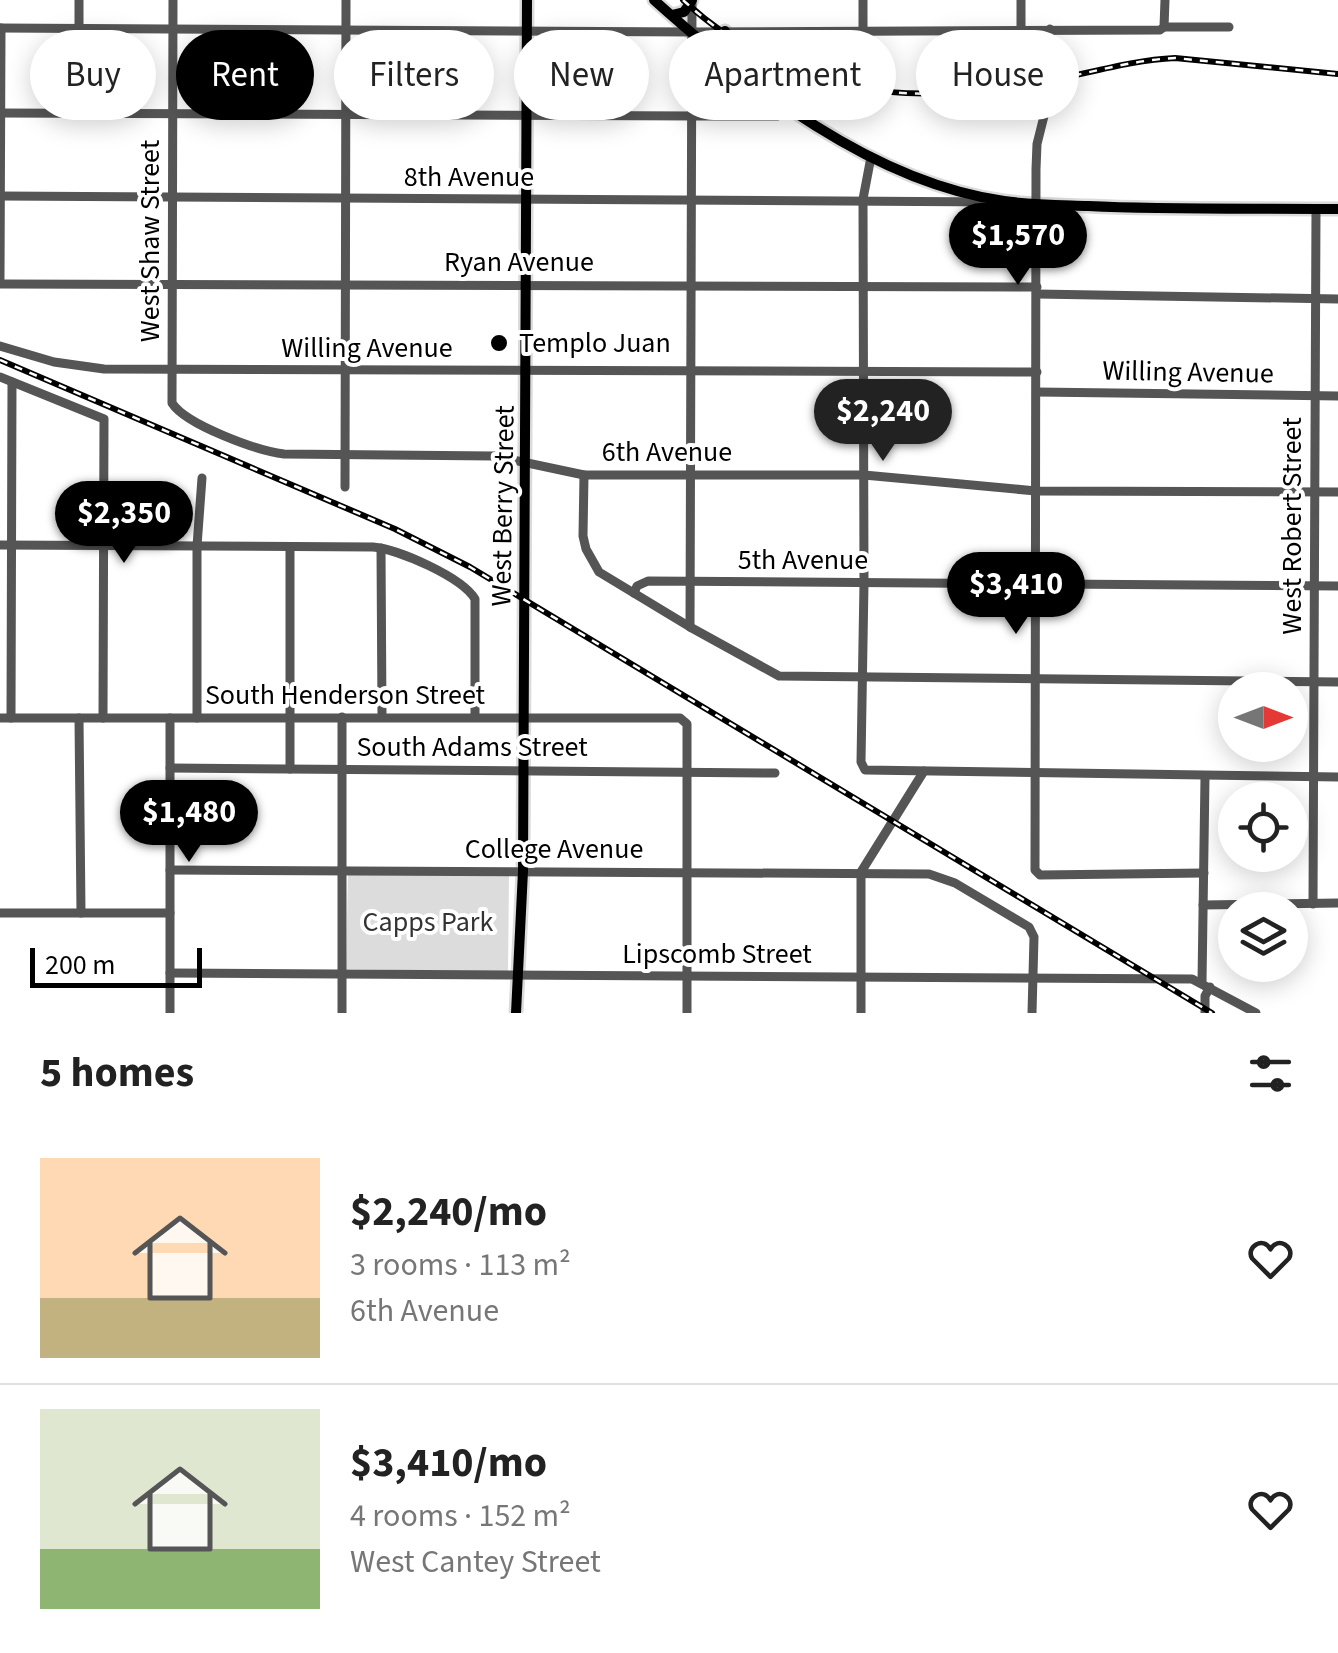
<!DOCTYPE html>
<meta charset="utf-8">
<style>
body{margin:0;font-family:"Source Sans 3",sans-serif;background:#f6f6f6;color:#222;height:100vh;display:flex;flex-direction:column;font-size:38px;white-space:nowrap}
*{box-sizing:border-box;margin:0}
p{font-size:32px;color:#767676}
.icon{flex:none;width:55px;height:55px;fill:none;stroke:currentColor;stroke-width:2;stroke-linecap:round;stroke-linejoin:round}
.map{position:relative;height:1013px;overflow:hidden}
.sheet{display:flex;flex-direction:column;background:#fff;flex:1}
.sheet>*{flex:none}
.top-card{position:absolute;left:30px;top:30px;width:1280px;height:90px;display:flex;gap:20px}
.needle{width:65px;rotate:90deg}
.fabs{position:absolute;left:1218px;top:672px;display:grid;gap:20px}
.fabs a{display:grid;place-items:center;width:90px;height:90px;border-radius:50%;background:#fff;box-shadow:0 5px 25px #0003;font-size:50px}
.scale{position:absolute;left:30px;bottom:25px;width:172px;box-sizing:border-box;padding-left:10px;border:5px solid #000;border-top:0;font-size:28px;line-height:35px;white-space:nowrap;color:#000;-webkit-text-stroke:8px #fff;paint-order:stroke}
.price{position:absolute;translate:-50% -85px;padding:0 22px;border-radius:35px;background:#000;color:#fff;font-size:32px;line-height:65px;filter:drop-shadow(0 2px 5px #0008)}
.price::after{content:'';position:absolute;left:50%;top:60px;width:30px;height:22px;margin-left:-15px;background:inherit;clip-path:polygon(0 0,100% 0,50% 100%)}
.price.on{background:#222;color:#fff}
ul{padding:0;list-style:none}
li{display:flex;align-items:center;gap:30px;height:250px;padding:0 40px}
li+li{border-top:2px solid #e0e0e0}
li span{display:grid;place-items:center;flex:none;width:280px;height:200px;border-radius:0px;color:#555}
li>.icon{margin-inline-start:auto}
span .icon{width:120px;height:120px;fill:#fffc;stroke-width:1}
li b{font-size:42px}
h2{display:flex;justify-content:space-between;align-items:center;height:120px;padding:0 40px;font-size:42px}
.pill{padding:0 35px;border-radius:45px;background:#fff;box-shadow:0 5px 25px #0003;font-size:35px;line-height:90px}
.pill.on{background:#000;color:#fff}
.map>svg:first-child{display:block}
</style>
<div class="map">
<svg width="1338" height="1013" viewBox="0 0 1338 1013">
<rect width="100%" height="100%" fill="#fff"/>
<polygon fill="#dcdcdc" points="348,872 509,874 508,972 346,969"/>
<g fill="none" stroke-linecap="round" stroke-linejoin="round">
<defs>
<g id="major">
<path d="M654 0C751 87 872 182 1004 201 1032 205 1060 205 1088 206 1171 210 1255 208 1338 209"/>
<polyline points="672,15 684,12 692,0"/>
<polyline points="716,51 718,37 725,31"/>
<polyline points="516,1013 523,871 527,0"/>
</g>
</defs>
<use href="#major" stroke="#dbdbdb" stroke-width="15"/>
<g stroke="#555" stroke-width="9">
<path d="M173 0 172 403C186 425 258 451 284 454L494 456 584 475H864L1036 491 1338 492"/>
<polyline points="1021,0 1021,29"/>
<polyline points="1164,27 1229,27"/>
<polyline points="0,28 693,32 1160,30 1164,27 1165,0"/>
<polyline points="79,28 79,0"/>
<polyline points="863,29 863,0"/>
<polyline points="1050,29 1048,100 1037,144 1036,169 1035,870 1040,875 1204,873"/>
<polyline points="0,113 699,116 778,116 791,110"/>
<polyline points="871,157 863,199 864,583 861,762 865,770 1338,777"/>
<polyline points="0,196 997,202"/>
<polyline points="0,279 1,28"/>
<polyline points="0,284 1037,287"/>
<polyline points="1037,294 1338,299"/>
<polyline points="0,346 54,362 104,369 1037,372"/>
<polyline points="0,377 104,419 103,718"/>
<polyline points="1037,392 1338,396"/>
<polyline points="584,475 583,536 586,549 599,572 690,627 779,676 1338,682"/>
<polyline points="345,487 346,0"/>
<path d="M0 545 373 547C398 549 462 577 475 599V717"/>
<polyline points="381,548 382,717"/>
<polyline points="634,593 637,586 648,581 1338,586"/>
<polyline points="690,627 692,0"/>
<polyline points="0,718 680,718 687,724 687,1013"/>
<polyline points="11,718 12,382"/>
<polyline points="79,718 81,913"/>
<polyline points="197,718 197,546 202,478"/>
<polyline points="170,768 775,773"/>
<polyline points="290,769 290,547"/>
<polyline points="170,870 929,874 955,883 1029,927 1034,937 1032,1013"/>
<polyline points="1313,904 1316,209"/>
<polyline points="1203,905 1338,903"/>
<polyline points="0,913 170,913"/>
<polyline points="170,973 1192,979 1256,1013"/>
<polyline points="1202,982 1205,777"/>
<polyline points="170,1013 170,718"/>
<polyline points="342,1013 342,717"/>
<polyline points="861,1013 861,872 924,771"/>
<polyline points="1205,1013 1205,996 1210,987"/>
</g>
<use href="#major" stroke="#000" stroke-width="10"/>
<defs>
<g id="rail">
<path d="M683 0C791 99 908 107 1048 81 1090 73 1132 60 1175 58L1338 74"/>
<polyline points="0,360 395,529 470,567 1212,1013"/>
</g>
</defs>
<use href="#rail" stroke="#000" stroke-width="6"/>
<use href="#rail" stroke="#fff" stroke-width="2.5" stroke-dasharray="8" stroke-linecap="butt"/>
</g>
<circle fill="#000" stroke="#fff" stroke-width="4" cx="499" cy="343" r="10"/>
<g text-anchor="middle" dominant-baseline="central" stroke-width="8" stroke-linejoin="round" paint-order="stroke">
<g font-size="28" fill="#000" stroke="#fff">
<text x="469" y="177">8th Avenue</text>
<text transform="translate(150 241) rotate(-90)">West Shaw Street</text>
<text x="519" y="262">Ryan Avenue</text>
<text x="367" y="348">Willing Avenue</text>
<text transform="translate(1188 372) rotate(1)">Willing Avenue</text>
<text x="667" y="452">6th Avenue</text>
<text transform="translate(503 506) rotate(-89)">West Berry Street</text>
<text transform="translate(1292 526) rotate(-90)">West Robert Street</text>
<text x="803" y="560">5th Avenue</text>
<text x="345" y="695">South Henderson Street</text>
<text x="472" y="747">South Adams Street</text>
<text x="554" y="849">College Avenue</text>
<text x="717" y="954">Lipscomb Street</text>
</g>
<g font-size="28" fill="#000" stroke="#fff" text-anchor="start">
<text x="519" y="343">Templo Juan</text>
</g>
<g font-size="28" fill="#333" stroke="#fff">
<text x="428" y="922">Capps Park</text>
</g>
</g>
</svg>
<div class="fabs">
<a><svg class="needle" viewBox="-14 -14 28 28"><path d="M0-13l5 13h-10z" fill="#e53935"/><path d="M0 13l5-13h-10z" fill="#767676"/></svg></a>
<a><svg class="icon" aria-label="locate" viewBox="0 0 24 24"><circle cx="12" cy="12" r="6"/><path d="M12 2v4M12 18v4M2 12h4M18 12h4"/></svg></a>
<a><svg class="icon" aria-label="layers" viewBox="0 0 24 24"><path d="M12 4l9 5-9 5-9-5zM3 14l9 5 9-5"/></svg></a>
</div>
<div class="scale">200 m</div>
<b class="price" style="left:1018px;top:288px">$1,570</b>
<b class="price on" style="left:883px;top:464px">$2,240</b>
<b class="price" style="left:124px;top:566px">$2,350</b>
<b class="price" style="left:1016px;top:637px">$3,410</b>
<b class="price" style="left:189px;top:865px">$1,480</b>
<div class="top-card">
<a class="pill">Buy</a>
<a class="pill on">Rent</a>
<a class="pill">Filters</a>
<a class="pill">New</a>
<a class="pill">Apartment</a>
<a class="pill">House</a>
</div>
</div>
<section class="sheet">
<h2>5 homes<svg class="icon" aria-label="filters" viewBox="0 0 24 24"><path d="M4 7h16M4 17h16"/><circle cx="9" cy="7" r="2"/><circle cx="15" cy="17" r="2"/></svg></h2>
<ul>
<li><span style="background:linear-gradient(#ffd9b3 70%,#c2b280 0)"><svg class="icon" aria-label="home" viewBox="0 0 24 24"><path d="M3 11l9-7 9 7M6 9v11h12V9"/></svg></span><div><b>$2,240/mo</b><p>3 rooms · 113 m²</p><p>6th Avenue</p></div><svg class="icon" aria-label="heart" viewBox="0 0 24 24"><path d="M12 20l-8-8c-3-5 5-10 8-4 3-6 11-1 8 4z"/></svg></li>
<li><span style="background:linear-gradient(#dfe7d0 70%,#8fb573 0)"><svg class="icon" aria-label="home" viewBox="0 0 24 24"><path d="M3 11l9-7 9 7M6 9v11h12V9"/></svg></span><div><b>$3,410/mo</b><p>4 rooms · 152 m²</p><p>West Cantey Street</p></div><svg class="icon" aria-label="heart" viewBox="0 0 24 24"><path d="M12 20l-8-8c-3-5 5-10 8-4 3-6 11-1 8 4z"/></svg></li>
</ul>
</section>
